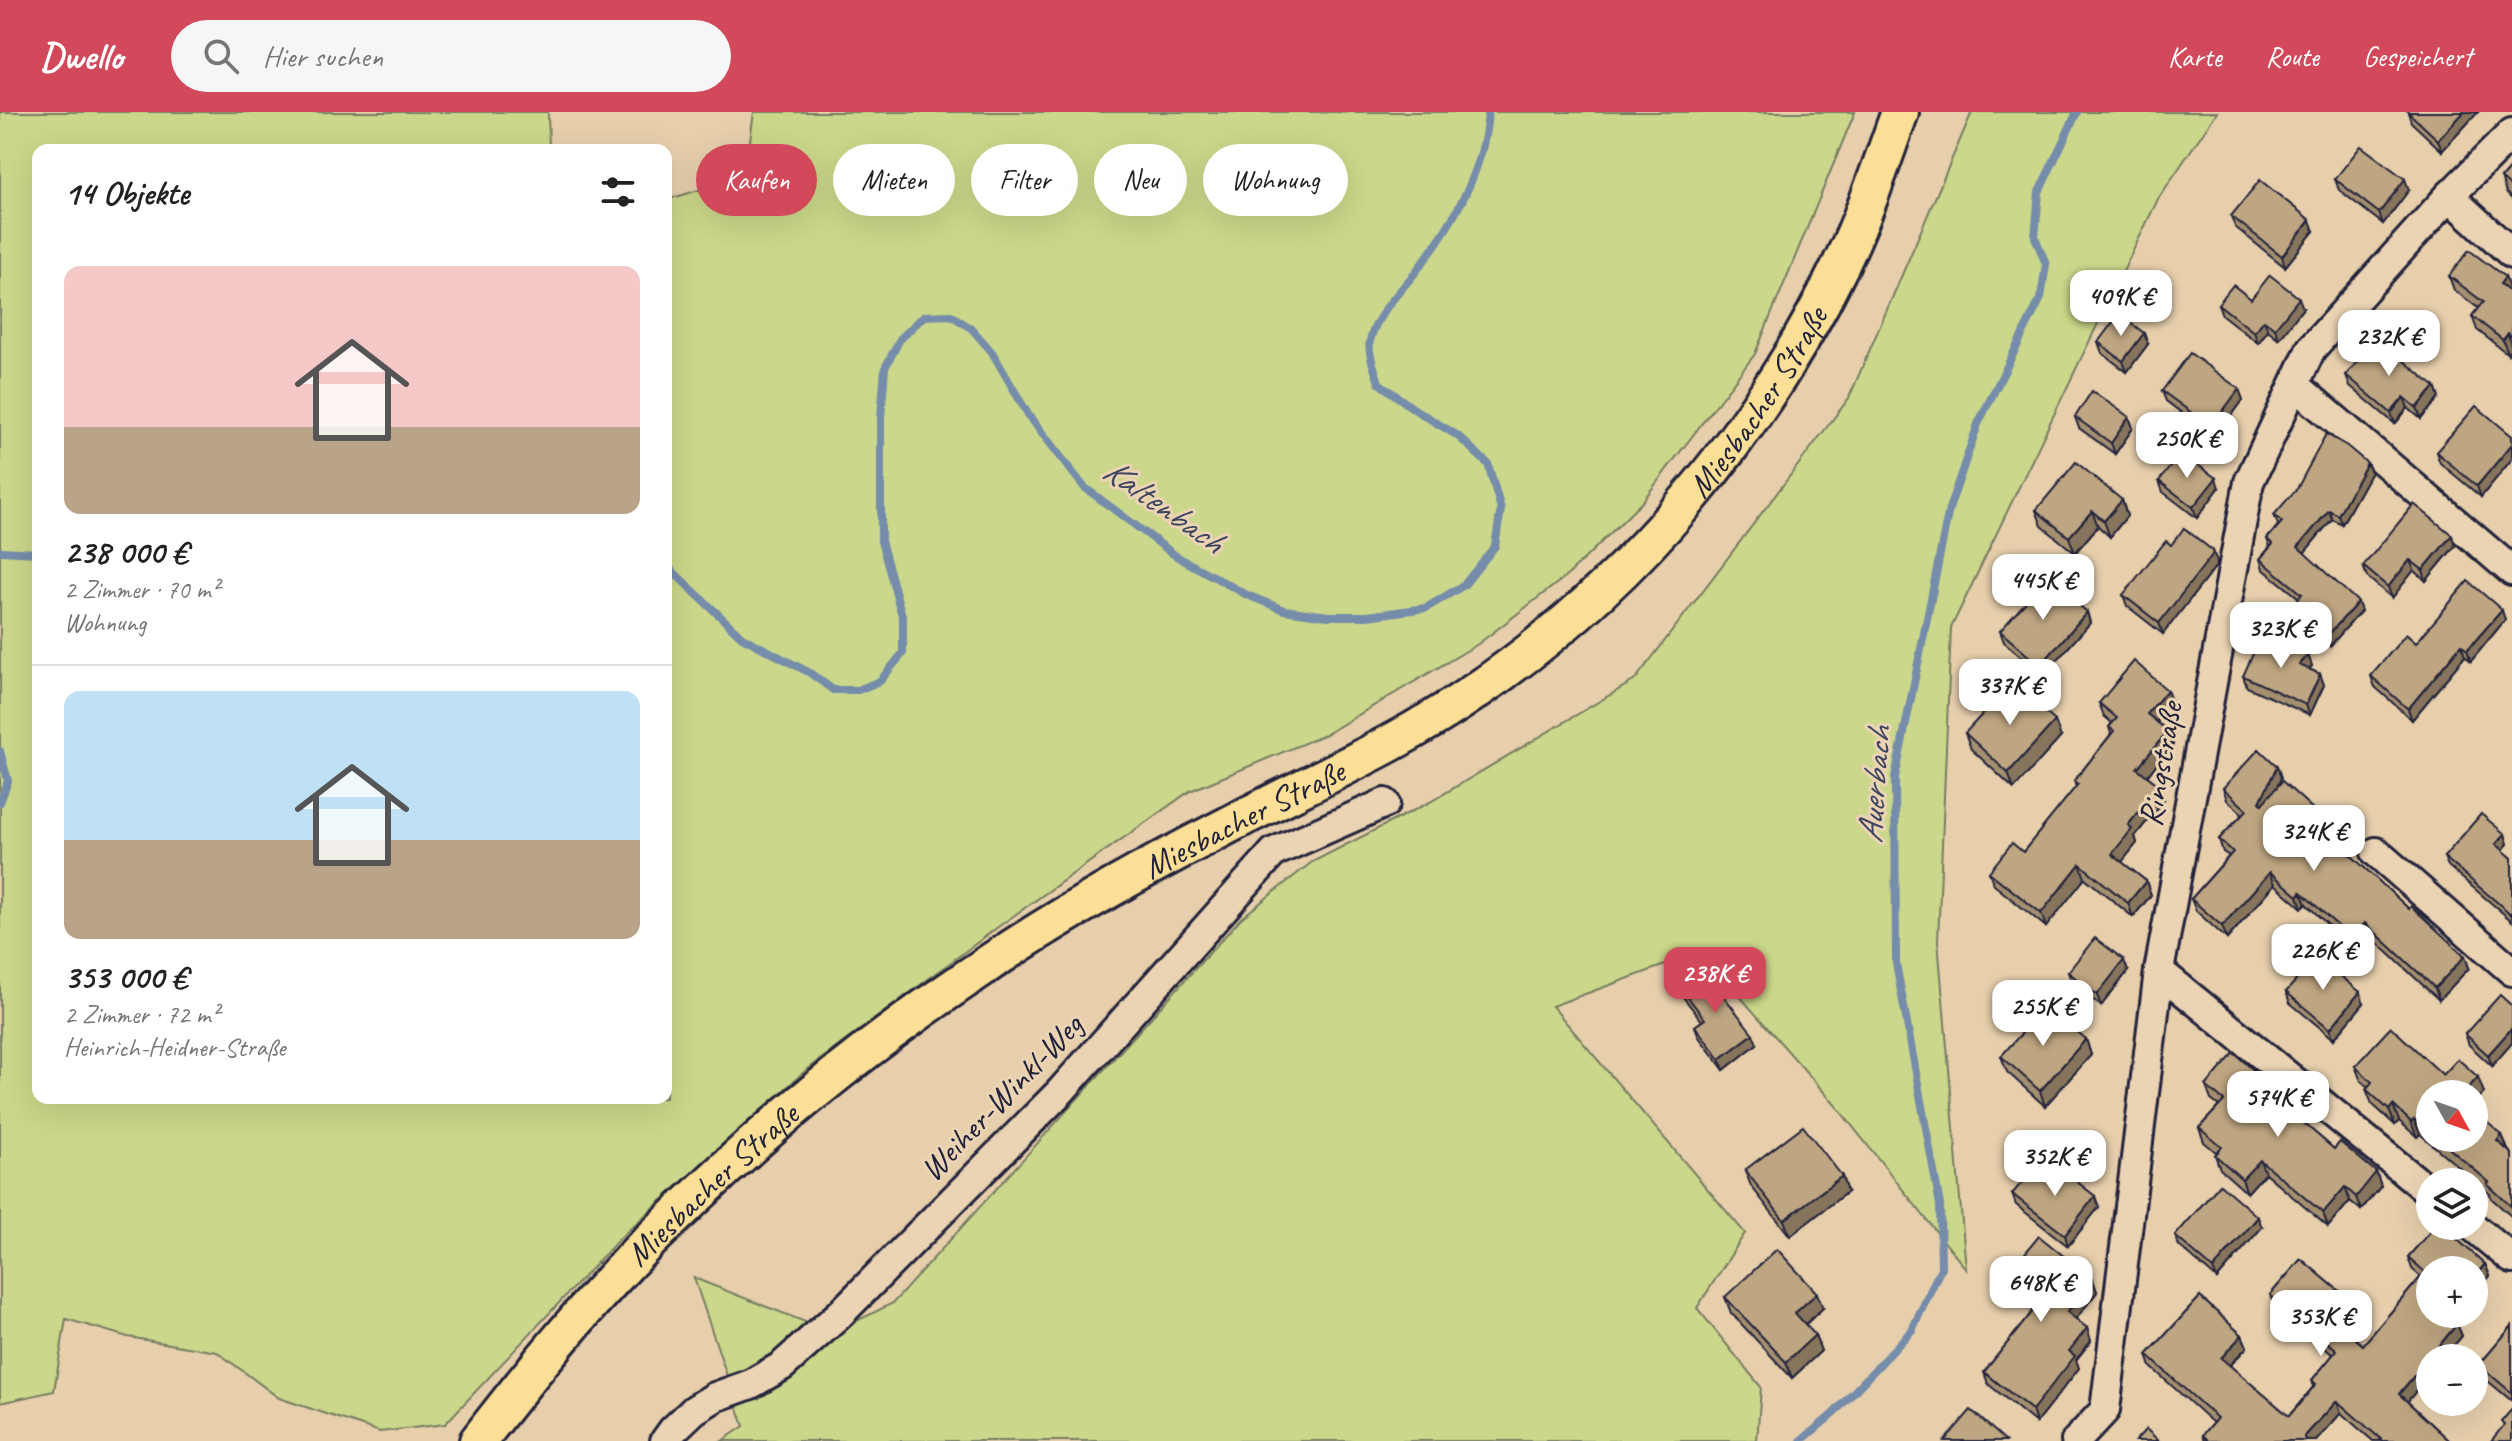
<!DOCTYPE html>
<html lang="de">
<meta charset="utf-8">
<style>
body{margin:0;font-family:Caveat,sans-serif;background:#f6f6f6;color:#222;height:100vh;display:flex;flex-direction:column;font-size:30px;white-space:nowrap}
*{box-sizing:border-box;margin:0}
p{font-size:26px;color:#767676}
.icon{flex:none;width:44px;height:44px;fill:none;stroke:currentColor;stroke-width:2;stroke-linecap:round;stroke-linejoin:round}
.map{position:relative;flex:1;overflow:hidden}
.panel{position:absolute;left:32px;top:32px;width:640px;height:960px;display:flex;flex-direction:column;background:#fff;border-radius:16px;box-shadow:0 8px 32px #0002}
.panel>*{flex:none}
.top-card{position:absolute;left:696px;top:32px;width:760px;height:72px;display:flex;gap:16px}
.needle{width:52px;rotate:130deg}
.fabs{position:absolute;left:2416px;top:968px;display:grid;gap:16px}
.fabs a{display:grid;place-items:center;width:72px;height:72px;border-radius:50%;background:#fff;box-shadow:0 8px 32px #0002;font-size:40px}
.price{position:absolute;translate:-50% -68px;padding:0 18px;border-radius:16px;background:#fff;color:#222;font-size:26px;line-height:52px;filter:drop-shadow(0 2px 4px #0008)}
.price::after{content:'';position:absolute;left:50%;top:48px;width:24px;height:18px;margin-left:-12px;background:inherit;clip-path:polygon(0 0,100% 0,50% 100%)}
.price.active{background:#d1495b;color:#fff}
ul{padding:0;list-style:none}
li{display:grid;align-content:center;gap:16px;height:424px;padding:0 32px}
li+li{border-top:2px solid #e0e0e0}
li span{display:grid;place-items:center;height:248px;border-radius:16px;color:#555}
li>.icon{margin-inline-start:auto}
span .icon{width:144px;height:144px;fill:#fffc;stroke-width:1}
li b{font-size:34px}
h2{display:flex;justify-content:space-between;align-items:center;height:96px;padding:0 32px;font-size:34px}
.chip{padding:0 28px;border-radius:36px;background:#fff;box-shadow:0 8px 32px #0002;font-size:28px;line-height:72px}
.chip.active{background:#d1495b;color:#fff}
header{display:flex;align-items:center;gap:48px;box-sizing:border-box;height:112px;padding:0 40px;background:#d1495b;color:#fff}
header strong{font-size:38px}
nav{display:flex;gap:44px;margin-inline-start:auto;font-size:28px}
.search{width:560px;height:72px;background:#f6f6f6;display:flex;align-items:center;gap:20px;box-sizing:border-box;padding:0 28px;border-radius:44px;color:#767676;font-size:30px}
.map>svg:first-child{display:block}
</style>
<header>
<strong>Dwello</strong>
<div class="search"><svg class="icon" aria-label="search" viewBox="0 0 24 24"><circle cx="10" cy="10" r="6"/><path d="M15 15l6 6"/></svg>Hier suchen</div>
<nav><a>Karte</a><a>Route</a><a>Gespeichert</a></nav>
</header>
<div class="map">
<svg width="2512" height="1329" viewBox="0 0 2512 1329">
<rect width="100%" height="100%" fill="#e7cfac"/>
<filter id="ink" filterUnits="userSpaceOnUse"><feTurbulence type="fractalNoise" baseFrequency=".0125" numOctaves="2"/><feDisplacementMap in="SourceGraphic" scale="16" xChannelSelector="R" yChannelSelector="G"/><feConvolveMatrix kernelMatrix="1 2 1 2 8 2 1 2 1" color-interpolation-filters="sRGB"/></filter>
<g filter="url(#ink)">
<g fill="#cbd78a" stroke="#767c62" stroke-width="2">
<polygon points="0,0 548,0 549,38 38,38 38,986 666,986 666,88 745,64 754,0 1855,0 1755,242 1641,391 1569,462 1478,532 1326,622 1190,679 1002,812 805,959 621,1125 445,1312 380,1320 279,1286 217,1240 128,1225 66,1207 54,1279 0,1291"/>
<polygon points="1972,0 2217,0 2158,87 1951,516 1938,829 1966,1157 1837,995 1701,840 1552,894 1745,1121 1697,1196 1761,1275 1757,1329 722,1329 744,1314 694,1166 833,1221 893,1191 1241,806 1312,750 1430,690 1635,568 1849,286"/>
</g>
<g fill="none" stroke-linecap="round" stroke-linejoin="round">
<g stroke="#758cab" stroke-width="8">
<polyline points="0,439 38,441"/>
<path d="M666 453 742 525 810 561 833 578H858L880 569 903 541V507L881 429V306L885 256 900 227 924 204 951 203 972 217 992 240 1029 304 1084 375 1176 444 1247 483 1284 498 1328 504H1367L1426 496 1464 473 1495 434 1501 397 1488 352 1458 324 1414 297 1379 271C1376 259 1367 241 1370 229 1375 204 1399 181 1414 162 1451 115 1484 61 1488 0"/>
<polyline points="0,639 8,669 0,690"/>
<polyline points="1801,1329 1833,1302 1912,1218 1941,1156 1940,1093 1896,851 1895,666 1949,397 1978,312 2041,186 2046,152 2035,125 2039,80 2077,0"/>
</g>
<defs>
<g id="minor">
<polyline points="2449,84 2512,142"/>
<polyline points="2295,273 2512,459"/>
<polyline points="2376,740 2512,859"/>
<polyline points="2159,859 2430,1080"/>
<polyline points="2472,1114 2512,1147"/>
<polyline points="665,1329 673,1318 694,1298 715,1285 751,1272 782,1254 840,1202 1060,980 1274,740 1385,691"/>
<polyline points="2076,1329 2105,1298 2159,859 2249,370 2311,237 2449,84 2512,21"/>
</g>
<g id="major">
<path id="s1" d="M478 1329C525 1268 573 1209 626 1153 646 1131 669 1111 690 1090 777 1006 871 931 970 864 1050 809 1135 761 1221 717 1306 672 1397 634 1476 579 1634 471 1759 322 1842 150 1865 102 1882 50 1900 0"/>
</g>
</defs>
<use href="#minor" stroke="#22223b" stroke-width="34"/>
<use href="#major" stroke="#22223b" stroke-width="42"/>
<use href="#minor" stroke="#ebd4b4" stroke-width="28"/>
<use href="#major" stroke="#fbdf96" stroke-width="36"/>
</g>
<g fill="#a48f70" stroke="#22223b" stroke-width="2">
<polygon points="2408,0 2478,0 2442,39 2411,10"/>
<polygon points="2512,53 2512,87 2506,81 2501,66"/>
<polygon points="2335,67 2409,78 2383,112 2339,78"/>
<polygon points="2231,104 2314,119 2285,155 2235,115"/>
<polygon points="2449,164 2505,165 2509,180 2512,182 2512,236 2508,242 2477,218 2472,204 2478,196 2454,178"/>
<polygon points="2251,187 2303,196 2279,227 2268,218 2258,231 2222,203 2218,192"/>
<polygon points="2098,230 2148,232 2127,260 2102,241"/>
<polygon points="2346,263 2435,275 2439,286 2421,307 2408,296 2395,312 2350,274"/>
<polygon points="2239,277 2243,288 2215,326 2166,289 2162,279"/>
<polygon points="2075,305 2129,305 2133,316 2115,342 2079,316"/>
<polygon points="2512,324 2512,347 2481,385 2440,351 2436,340"/>
<polygon points="2367,351 2371,360 2342,412 2332,407 2304,441 2361,499 2330,534 2295,503 2292,494 2299,486 2263,457 2260,447 2270,435 2267,427 2278,413 2274,403"/>
<polygon points="2159,369 2219,376 2197,406 2163,380"/>
<polygon points="2122,388 2127,404 2110,425 2098,414 2075,441 2042,414 2036,398"/>
<polygon points="2171,433 2213,439 2217,450 2216,454 2163,522 2127,494 2123,483"/>
<polygon points="2455,434 2426,469 2414,458 2392,486 2367,465 2363,454"/>
<polygon points="2087,500 2090,511 2043,564 2004,530 2000,519"/>
<polygon points="2505,508 2471,549 2465,544 2412,608 2375,575 2371,564"/>
<polygon points="2308,543 2312,554 2309,557 2320,562 2324,573 2310,603 2247,575 2243,564"/>
<polygon points="2099,591 2172,591 2157,610 2173,633 2147,664 2160,674 2164,688 2135,724 2137,731 2122,750 2146,769 2151,783 2133,805 2085,766 2046,815 1994,773 1989,760 2023,740 2076,675 2074,669 2111,622 2109,615 2112,611 2104,604"/>
<polygon points="1965,621 2061,625 2014,677 1971,637"/>
<polygon points="2277,654 2281,666 2278,673 2348,729 2352,741 2350,743 2409,797 2465,844 2469,856 2439,888 2369,823 2355,839 2306,792 2302,796 2275,772 2227,827 2196,799 2191,787 2229,744 2223,740 2219,727 2243,702 2227,688 2223,676"/>
<polygon points="2505,722 2508,732 2502,738 2512,746 2512,809 2448,754 2444,745"/>
<polygon points="2128,859 2101,894 2072,871 2068,860"/>
<polygon points="1679,874 1757,932 1724,958 1699,925 1695,914 1702,909 1683,885"/>
<polygon points="2286,880 2364,891 2334,927 2290,891"/>
<polygon points="2512,894 2512,931 2492,954 2469,933 2465,922"/>
<polygon points="2086,927 2091,943 2045,994 2007,960 2001,944"/>
<polygon points="2355,954 2443,963 2484,981 2430,982 2430,1026 2474,1026 2502,1023 2508,1038 2512,1042 2512,1105 2492,1087 2490,1082 2420,1022 2417,1025 2399,1009 2395,1013 2372,992 2366,977 2368,975 2361,969"/>
<polygon points="2206,974 2294,1003 2334,1037 2376,1060 2381,1074 2361,1098 2350,1089 2328,1115 2265,1061 2247,1081 2220,1057 2215,1043 2217,1041 2204,1030 2199,1016 2219,994 2211,988"/>
<polygon points="1745,1058 1847,1080 1790,1124 1751,1074"/>
<polygon points="2038,1069 2099,1095 2068,1134 2016,1093 2012,1082"/>
<polygon points="2435,1114 2442,1114 2485,1152 2490,1164 2474,1182 2474,1158 2430,1158 2430,1202 2457,1202 2452,1207 2457,1212 2462,1224 2443,1246 2430,1246 2430,1262 2407,1289 2450,1329 2373,1329 2341,1301 2316,1329 2205,1329 2203,1323 2213,1311 2151,1255 2147,1243 2200,1185 2242,1223 2247,1235 2230,1254 2289,1304 2314,1274 2312,1268 2333,1243 2275,1195 2270,1183 2301,1147 2339,1179 2343,1191 2331,1206 2363,1233 2421,1165 2412,1157 2408,1145"/>
<polygon points="2262,1115 2217,1167 2179,1134 2175,1124"/>
<polygon points="2005,1166 2093,1168 2097,1180 2075,1207 2087,1216 2091,1229 2076,1248 2079,1256 2036,1311 1988,1272 1984,1260 2034,1198 2010,1179"/>
<polygon points="1725,1185 1823,1196 1805,1213 1815,1223 1821,1239 1792,1266 1731,1201"/>
<polygon points="2512,1214 2512,1289 2483,1265 2479,1253"/>
</g>
<g fill="#86745b" stroke="#22223b" stroke-width="2">
<polygon points="2464,0 2478,0 2442,39 2438,28"/>
<polygon points="2405,67 2409,78 2383,112 2379,101"/>
<polygon points="2310,108 2314,119 2285,155 2282,144"/>
<polygon points="2505,165 2510,179 2505,186 2500,172"/>
<polygon points="2299,186 2303,196 2279,227 2275,216"/>
<polygon points="2264,208 2268,218 2258,231 2254,220"/>
<polygon points="2144,221 2148,232 2127,260 2123,249"/>
<polygon points="2508,221 2512,236 2508,242 2503,228"/>
<polygon points="2435,275 2439,286 2421,307 2417,296"/>
<polygon points="2239,277 2243,288 2215,326 2211,315"/>
<polygon points="2404,285 2408,296 2395,312 2391,301"/>
<polygon points="2129,305 2133,316 2115,342 2111,331"/>
<polygon points="2512,332 2512,347 2481,385 2477,374"/>
<polygon points="2367,351 2371,360 2342,412 2338,403"/>
<polygon points="2216,366 2219,376 2197,406 2193,395"/>
<polygon points="2122,388 2127,404 2110,425 2104,409"/>
<polygon points="2329,398 2332,407 2301,445 2298,435"/>
<polygon points="2092,399 2098,414 2075,441 2069,425"/>
<polygon points="2452,423 2455,434 2426,469 2423,458"/>
<polygon points="2213,439 2217,450 2216,454 2163,522 2159,511"/>
<polygon points="2410,448 2414,458 2392,486 2388,475"/>
<polygon points="2358,490 2361,499 2330,534 2326,525"/>
<polygon points="2502,498 2505,508 2471,549 2467,538"/>
<polygon points="2087,500 2090,511 2043,564 2040,554"/>
<polygon points="2461,533 2465,544 2412,608 2408,597"/>
<polygon points="2308,543 2312,554 2303,563 2299,553"/>
<polygon points="2320,562 2324,573 2310,603 2306,593"/>
<polygon points="2167,578 2172,591 2152,616 2147,602"/>
<polygon points="2055,609 2061,625 2014,677 2008,661"/>
<polygon points="2168,619 2173,633 2142,670 2137,656"/>
<polygon points="2277,654 2281,666 2264,702 2260,690"/>
<polygon points="2160,674 2164,688 2135,724 2137,731 2117,756 2112,742 2128,713"/>
<polygon points="2505,722 2508,732 2499,742 2496,732"/>
<polygon points="2348,729 2352,741 2346,747 2342,735"/>
<polygon points="2080,752 2085,766 2046,815 2041,801"/>
<polygon points="2270,760 2275,772 2227,827 2222,814"/>
<polygon points="2146,769 2151,783 2133,805 2128,791"/>
<polygon points="2301,780 2306,792 2302,796 2298,784"/>
<polygon points="2365,811 2369,823 2355,839 2351,826"/>
<polygon points="2465,844 2469,856 2439,888 2435,876"/>
<polygon points="2124,848 2128,859 2101,894 2097,883"/>
<polygon points="2360,880 2364,891 2334,927 2330,917"/>
<polygon points="2512,916 2512,931 2492,954 2488,943"/>
<polygon points="1753,922 1757,932 1724,958 1720,947"/>
<polygon points="2086,927 2091,943 2045,994 2040,979"/>
<polygon points="2478,965 2484,981 2474,991 2474,982 2463,982"/>
<polygon points="2289,989 2294,1003 2284,994"/>
<polygon points="2393,993 2399,1009 2395,1013 2389,998"/>
<polygon points="2414,1007 2420,1022 2417,1025 2411,1010"/>
<polygon points="2502,1023 2508,1038 2497,1029"/>
<polygon points="2260,1048 2265,1061 2247,1081 2242,1067"/>
<polygon points="2376,1060 2381,1074 2361,1098 2356,1085"/>
<polygon points="1842,1064 1847,1080 1790,1124 1784,1108"/>
<polygon points="2345,1075 2350,1089 2328,1115 2323,1101"/>
<polygon points="2095,1084 2099,1095 2068,1134 2065,1123"/>
<polygon points="2258,1105 2262,1115 2217,1167 2213,1157"/>
<polygon points="2485,1152 2490,1164 2474,1182 2474,1165"/>
<polygon points="2093,1168 2097,1180 2071,1213 2067,1200"/>
<polygon points="2339,1179 2343,1191 2327,1210 2323,1199"/>
<polygon points="1817,1181 1823,1196 1800,1217 1795,1201"/>
<polygon points="2444,1202 2457,1202 2448,1212"/>
<polygon points="2457,1212 2462,1224 2443,1246 2430,1246 2430,1262 2404,1294 2399,1282"/>
<polygon points="2087,1216 2091,1229 2076,1248 2079,1256 2036,1311 2032,1298 2069,1239"/>
<polygon points="1815,1223 1821,1239 1792,1266 1786,1250"/>
<polygon points="2242,1223 2247,1235 2225,1258 2221,1246"/>
<polygon points="2337,1289 2341,1301 2316,1329 2305,1329 2304,1325"/>
</g>
<g fill="#bfa682" stroke="#22223b" stroke-width="2">
<polygon points="2408,0 2464,0 2438,28"/>
<polygon points="2361,34 2405,67 2379,101 2335,67"/>
<polygon points="2512,53 2512,76 2501,66"/>
<polygon points="2260,68 2310,108 2282,144 2231,104"/>
<polygon points="2469,138 2505,165 2500,172 2512,182 2512,225 2508,221 2503,228 2472,204 2483,190 2449,164"/>
<polygon points="2270,163 2299,186 2275,216 2264,208 2254,220 2218,192 2233,173 2251,187"/>
<polygon points="2119,202 2144,221 2123,249 2098,230"/>
<polygon points="2377,226 2435,275 2417,296 2404,285 2391,301 2346,263"/>
<polygon points="2190,241 2239,277 2211,315 2162,279"/>
<polygon points="2092,279 2129,305 2111,331 2075,305"/>
<polygon points="2476,294 2512,324 2512,332 2477,374 2436,340"/>
<polygon points="2326,322 2347,334 2367,351 2338,403 2329,398 2298,435 2358,490 2326,525 2292,494 2302,482 2260,447 2273,432 2267,427 2282,410 2274,403 2298,375"/>
<polygon points="2181,341 2216,366 2193,395 2159,369"/>
<polygon points="2076,350 2122,388 2104,409 2092,399 2069,425 2036,398"/>
<polygon points="2414,392 2452,423 2423,458 2410,448 2388,475 2363,454"/>
<polygon points="2184,416 2213,439 2212,443 2159,511 2123,483 2166,429 2171,433"/>
<polygon points="2047,466 2087,500 2040,554 2000,519"/>
<polygon points="2468,469 2502,498 2467,538 2461,533 2408,597 2371,564 2406,522 2416,531"/>
<polygon points="2262,522 2308,543 2299,553 2320,562 2306,593 2243,564"/>
<polygon points="2134,549 2167,578 2147,602 2168,619 2137,656 2160,674 2128,713 2132,717 2112,742 2146,769 2128,791 2080,752 2041,801 1989,760 2012,731 2023,740 2078,672 2074,669 2114,619 2109,615 2117,606 2099,591"/>
<polygon points="2012,570 2055,609 2008,661 1965,621"/>
<polygon points="2259,637 2277,654 2260,690 2262,692 2282,669 2348,729 2342,735 2409,797 2411,794 2465,844 2435,876 2365,811 2351,826 2301,780 2298,784 2270,760 2222,814 2191,787 2233,740 2219,727 2247,698 2223,676"/>
<polygon points="2481,702 2505,722 2496,732 2512,746 2512,803 2444,745"/>
<polygon points="2095,826 2124,848 2097,883 2068,860"/>
<polygon points="2317,844 2360,880 2330,917 2286,880"/>
<polygon points="1702,856 1753,922 1720,947 1695,914 1705,907 1679,874"/>
<polygon points="2500,883 2512,894 2512,916 2488,943 2465,922"/>
<polygon points="2047,893 2086,927 2040,979 2001,944"/>
<polygon points="2391,915 2443,963 2458,947 2478,965 2463,982 2430,982 2430,1020 2414,1007 2411,1010 2393,993 2389,998 2366,977 2372,970 2355,954"/>
<polygon points="2234,941 2289,989 2284,994 2334,1037 2340,1030 2376,1060 2356,1085 2345,1075 2323,1101 2260,1048 2242,1067 2215,1043 2222,1035 2199,1016 2224,989 2206,974"/>
<polygon points="2474,999 2502,1023 2497,1029 2512,1042 2512,1095 2487,1072 2489,1070 2437,1026 2474,1026"/>
<polygon points="1803,1014 1842,1064 1784,1108 1745,1058"/>
<polygon points="2052,1050 2095,1084 2065,1123 2012,1082 2029,1062 2038,1069"/>
<polygon points="2220,1072 2258,1105 2213,1157 2175,1124"/>
<polygon points="2435,1114 2442,1114 2485,1152 2474,1165 2474,1158 2430,1158 2430,1202 2446,1202 2457,1212 2399,1282 2450,1329 2383,1329 2337,1289 2304,1325 2308,1329 2209,1329 2203,1323 2217,1306 2147,1243 2200,1185 2242,1223 2221,1246 2289,1304 2316,1272 2312,1268 2337,1238 2270,1183 2301,1147 2339,1179 2323,1199 2363,1233 2425,1160 2408,1145"/>
<polygon points="2039,1124 2093,1168 2067,1200 2087,1216 2069,1239 2075,1244 2032,1298 1984,1260 2038,1193 2005,1166"/>
<polygon points="1777,1137 1817,1181 1795,1201 1815,1223 1786,1250 1725,1185"/>
<polygon points="2512,1214 2512,1281 2479,1253"/>
<polygon points="2512,1297 2512,1329 2491,1329 2504,1313 2501,1310"/>
<polygon points="1971,1298 2006,1329 1944,1329"/>
<polygon points="2146,1317 2159,1329 2135,1329"/>
</g>
</g>
<g text-anchor="middle" dominant-baseline="central" stroke-width="6" stroke-linejoin="round" paint-order="stroke">
<g font-size="34" fill="#22223b" stroke="#ebd4b4">
<text stroke="none"><textPath href="#s1" startOffset="1668">Miesbacher Straße</textPath></text>
<text transform="translate(2160 652) rotate(-80)">Ringstraße</text>
<text stroke="none"><textPath href="#s1" startOffset="996">Miesbacher Straße</textPath></text>
<text transform="translate(1001 985) rotate(-46)">Weiher-Winkl-Weg</text>
<text stroke="none"><textPath href="#s1" startOffset="348">Miesbacher Straße</textPath></text>
</g>
<g font-size="36" font-style="italic" fill="#3e4560" stroke="#ebd4b4">
<text transform="translate(1164 393) rotate(35)">Kaltenbach</text>
<text transform="translate(1874 673) rotate(-85)">Auerbach</text>
</g>
</g>
</svg>
<div class="fabs">
<a><svg class="needle" viewBox="-14 -14 28 28"><path d="M0-13l5 13h-10z" fill="#e53935"/><path d="M0 13l5-13h-10z" fill="#767676"/></svg></a>
<a><svg class="icon" aria-label="layers" viewBox="0 0 24 24"><path d="M12 4l9 5-9 5-9-5zM3 14l9 5 9-5"/></svg></a>
<a>+</a>
<a>−</a>
</div>
<b class="price" style="left:2121px;top:226px">409K €</b>
<b class="price" style="left:2389px;top:266px">232K €</b>
<b class="price" style="left:2187px;top:368px">250K €</b>
<b class="price" style="left:2043px;top:510px">445K €</b>
<b class="price" style="left:2281px;top:558px">323K €</b>
<b class="price" style="left:2010px;top:615px">337K €</b>
<b class="price" style="left:2314px;top:761px">324K €</b>
<b class="price" style="left:2323px;top:880px">226K €</b>
<b class="price active" style="left:1715px;top:903px">238K €</b>
<b class="price" style="left:2043px;top:936px">255K €</b>
<b class="price" style="left:2278px;top:1027px">574K €</b>
<b class="price" style="left:2055px;top:1086px">352K €</b>
<b class="price" style="left:2041px;top:1212px">648K €</b>
<b class="price" style="left:2321px;top:1246px">353K €</b>
<div class="top-card">
<a class="chip active">Kaufen</a>
<a class="chip">Mieten</a>
<a class="chip">Filter</a>
<a class="chip">Neu</a>
<a class="chip">Wohnung</a>
</div>
<section class="panel">
<h2>14 Objekte<svg class="icon" aria-label="filters" viewBox="0 0 24 24"><path d="M4 7h16M4 17h16"/><circle cx="9" cy="7" r="2"/><circle cx="15" cy="17" r="2"/></svg></h2>
<ul>
<li><span style="background:linear-gradient(#f6c9c9 65%,#b9a48a 0)"><svg class="icon" aria-label="home" viewBox="0 0 24 24"><path d="M3 11l9-7 9 7M6 9v11h12V9"/></svg></span><div><b>238 000 €</b><p>2 Zimmer · 70 m²</p><p>Wohnung</p></div></li>
<li><span style="background:linear-gradient(#bfe0f5 60%,#b9a48a 0)"><svg class="icon" aria-label="home" viewBox="0 0 24 24"><path d="M3 11l9-7 9 7M6 9v11h12V9"/></svg></span><div><b>353 000 €</b><p>2 Zimmer · 72 m²</p><p>Heinrich-Heidner-Straße</p></div></li>
</ul>
</section>
</div>
